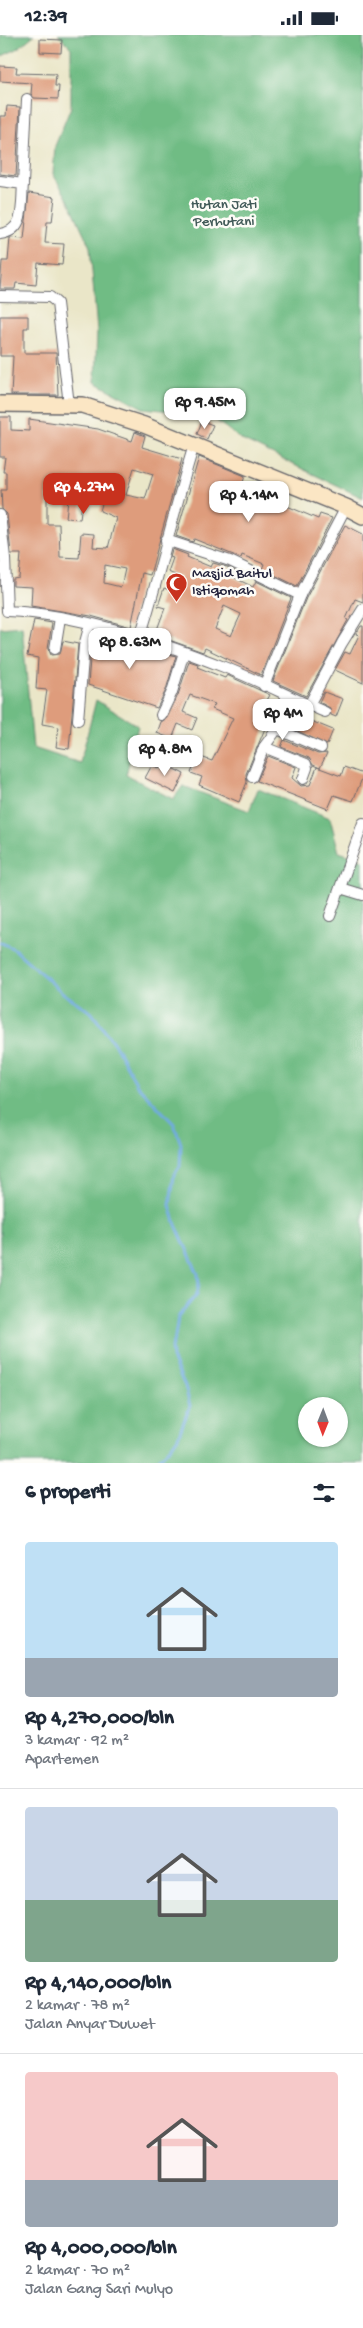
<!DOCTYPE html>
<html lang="id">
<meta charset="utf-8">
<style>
body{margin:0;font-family:"Gochi Hand",sans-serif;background:#f2f2f3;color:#1f2937;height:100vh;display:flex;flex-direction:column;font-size:19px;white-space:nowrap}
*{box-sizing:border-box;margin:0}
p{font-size:16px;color:#747a83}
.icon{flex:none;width:28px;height:28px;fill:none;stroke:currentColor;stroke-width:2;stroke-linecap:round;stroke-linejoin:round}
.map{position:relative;height:1428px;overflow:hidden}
.drawer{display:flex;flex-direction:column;background:#fff;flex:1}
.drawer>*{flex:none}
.needle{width:32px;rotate:181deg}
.fabs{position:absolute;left:298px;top:1362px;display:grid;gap:10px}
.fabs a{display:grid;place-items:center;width:50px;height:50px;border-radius:50%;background:#fff;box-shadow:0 1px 4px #0004;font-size:25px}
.price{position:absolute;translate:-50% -42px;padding:0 11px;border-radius:10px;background:#fff;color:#222;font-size:16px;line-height:32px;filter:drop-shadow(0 1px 2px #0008)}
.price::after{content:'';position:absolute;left:50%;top:30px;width:15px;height:11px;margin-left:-8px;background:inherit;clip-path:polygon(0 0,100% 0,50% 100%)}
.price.current{background:#c8321e;color:#fff}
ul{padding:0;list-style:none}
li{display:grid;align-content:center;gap:10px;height:265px;padding:0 25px}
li+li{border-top:1px solid #e0e1e3}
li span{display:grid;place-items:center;height:155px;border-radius:5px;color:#555}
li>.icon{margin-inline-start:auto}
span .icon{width:90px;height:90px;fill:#fffc;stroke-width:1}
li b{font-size:21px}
h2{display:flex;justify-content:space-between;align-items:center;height:60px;padding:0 25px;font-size:21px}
.status{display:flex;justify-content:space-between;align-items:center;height:35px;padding:0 25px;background:#fff;direction:ltr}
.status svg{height:14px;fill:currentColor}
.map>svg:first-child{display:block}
</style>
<div class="status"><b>12:39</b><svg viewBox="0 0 49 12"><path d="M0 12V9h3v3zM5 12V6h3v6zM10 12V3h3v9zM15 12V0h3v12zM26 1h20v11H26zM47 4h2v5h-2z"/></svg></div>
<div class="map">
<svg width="363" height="1428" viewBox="0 0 363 1428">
<rect width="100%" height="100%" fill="#fdfcf7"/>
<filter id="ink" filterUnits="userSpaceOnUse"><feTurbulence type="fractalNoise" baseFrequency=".02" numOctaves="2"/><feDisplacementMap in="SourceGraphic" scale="10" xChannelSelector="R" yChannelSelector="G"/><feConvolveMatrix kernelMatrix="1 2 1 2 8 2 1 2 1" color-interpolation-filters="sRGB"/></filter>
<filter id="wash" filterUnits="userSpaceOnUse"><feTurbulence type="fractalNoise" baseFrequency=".0096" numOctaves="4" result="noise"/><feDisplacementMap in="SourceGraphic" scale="20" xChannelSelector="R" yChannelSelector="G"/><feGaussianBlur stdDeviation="1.12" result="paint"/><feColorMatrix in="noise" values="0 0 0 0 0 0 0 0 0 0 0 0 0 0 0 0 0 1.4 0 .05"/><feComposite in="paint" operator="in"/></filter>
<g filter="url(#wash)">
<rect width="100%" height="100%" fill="#eae6c8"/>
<g fill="#6fbc84" stroke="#486f60" fill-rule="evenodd">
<polygon points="0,0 34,0 17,14 0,22"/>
<polygon points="58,0 363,0 363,463 242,405 209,380 143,373 95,347 97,296 90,212 70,168 53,139 55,111 71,72 71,13"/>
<path d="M22 591 33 713 80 728 96 665 138 691 126 740 173 764 183 751 249 776 258 754 330 783 339 817 363 825V1428H0V593ZM306 1371H339V1404H306Z"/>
</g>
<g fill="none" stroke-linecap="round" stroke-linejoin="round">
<polyline stroke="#70aae1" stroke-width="3" points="0,907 14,914 63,958 92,978 117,1013 137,1050 174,1089 181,1109 180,1131 174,1140 170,1170 176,1190 198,1239 199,1249 197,1259 178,1282 175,1302 171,1312 172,1323 185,1351 190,1371 178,1402 171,1412 155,1428"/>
</g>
<g id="blocks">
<g fill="#de9c7c" fill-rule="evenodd">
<polygon points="40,4 62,5 61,18 40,17"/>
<polygon points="0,31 17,32 16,38 56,39 55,51 59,51 58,64 34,63 31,59 32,48 0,46"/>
<polygon points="7,71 20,72 16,141 0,139 0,81 6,81"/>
<polygon points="29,158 55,162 52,187 47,187 45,208 64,209 62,230 38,228 36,250 16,248 15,254 0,254 2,226 8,226 10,203 24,204"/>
<polygon points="0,281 28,281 28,293 24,293 24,318 56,318 58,360 11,360 13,321 0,321"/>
<path d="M0 382H11V395L29 396V384L98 394 132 406 135 397 145 401 142 412 182 424 150 540 142 538 131 592 91 581 31 571 32 552 13 551V544L19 543 21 519H11L7 479 2 474 1 455H6V437H3L5 422H0ZM134 433 153 439 145 464 126 460ZM47 454 69 456 66 483 80 484 83 459 104 462 100 476 116 483 108 513 93 512 94 499 81 498 79 523 60 522 59 489H47ZM105 530 125 534 121 552 104 548Z"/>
<polygon points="202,386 213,390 207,404 197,399"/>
<polygon points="199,422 245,441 243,447 266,456 264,460 287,471 318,484 320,479 332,483 297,551 262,534 264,529 242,520 241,523 194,504 193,507 176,501"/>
<polygon points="345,490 363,499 363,567 355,564 346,584 348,585 306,661 273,646 306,563"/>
<path d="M172 514 188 520 187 522 211 532 213 528 227 532 235 536 233 542 253 552 256 546 291 563 261 640 205 613 203 617 155 600 165 573 158 571 164 553 175 557 180 542 168 537 173 523 170 522ZM224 571 241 579 231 601 215 594Z"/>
<polygon points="34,585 52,588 48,613 51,620 60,619 63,606 78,609 69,714 56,712 59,692 42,689 47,655 36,654 38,623 27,621"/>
<polygon points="361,591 363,591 363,648 335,635 345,617 350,619 359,600 356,599"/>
<polygon points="95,597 176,621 166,655 157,673 88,650 91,612"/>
<polygon points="189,626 198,629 197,632 225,643 227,640 270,660 266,667 276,671 271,689 266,691 246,739 247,747 239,767 199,750 202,742 191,738 198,721 212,726 233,683 212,674 215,669 190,660 183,677 197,683 192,695 178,689 172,704 157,698 161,687 167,683 178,660"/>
<polygon points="324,657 343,664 336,682 331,680 330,673 319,667"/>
<polygon points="289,677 333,695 327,710 285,690"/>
<polygon points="284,705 318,719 327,718 320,733 313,730 309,723 281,712"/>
<polygon points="268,721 296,732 292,743 301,751 310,750 317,732 341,741 344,732 363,739 363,741 353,766 334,760 328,774 257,746"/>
<polygon points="162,728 184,739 175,758 145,743 152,730 159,733"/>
</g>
</g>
</g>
<g filter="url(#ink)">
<use href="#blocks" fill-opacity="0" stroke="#68676c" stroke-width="1"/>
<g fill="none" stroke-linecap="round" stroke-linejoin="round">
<defs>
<g id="street">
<path d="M0 146 23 149C21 169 26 196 0 199"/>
<polyline points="23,149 27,64"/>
<polyline points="0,261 50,262 57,268 69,370"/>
<path d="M0 480 5 523 7 576C79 579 158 606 224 632 258 645 291 663 325 677"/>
<polyline points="166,505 230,526 300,560"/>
<path d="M140 602C160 539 174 474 194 410"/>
<polyline points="55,614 60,583"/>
<polyline points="264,651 300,560 346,472"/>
<polyline points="309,670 342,608 363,574"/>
<polyline points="161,680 172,657 184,617"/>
<polyline points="78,685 84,611 90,589"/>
<polyline points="277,694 321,713"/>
<polyline points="264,712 306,729 307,733 303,744"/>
<polyline points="252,742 264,712 277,694 286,661"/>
<polyline points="340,853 363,860"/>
<polyline points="330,881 363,788"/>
</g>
<polyline id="secondary" points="0,369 82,370 144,390 346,472 363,481"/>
</defs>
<use href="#street" stroke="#68676c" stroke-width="12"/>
<use href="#secondary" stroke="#68676c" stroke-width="18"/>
<use href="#street" stroke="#fff" stroke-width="10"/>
<use href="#secondary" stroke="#fbe6c4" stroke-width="15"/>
</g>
</g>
<defs>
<symbol id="mosque-pin" viewBox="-11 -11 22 30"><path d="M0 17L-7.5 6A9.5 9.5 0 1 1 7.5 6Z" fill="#c8321e" stroke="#fdfcf7"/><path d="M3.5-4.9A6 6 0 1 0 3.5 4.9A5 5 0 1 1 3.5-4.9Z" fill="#fff"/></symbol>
</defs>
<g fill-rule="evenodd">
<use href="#mosque-pin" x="164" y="536" width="25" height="34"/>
</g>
<g text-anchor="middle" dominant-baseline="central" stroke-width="5" stroke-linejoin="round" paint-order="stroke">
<g font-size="15" fill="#415a58" stroke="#fdfcf7">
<text x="224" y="170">Hutan Jati<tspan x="224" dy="17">Perhutani</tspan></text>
</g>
<g font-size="15" fill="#22223b" stroke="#fdfcf7" text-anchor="start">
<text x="192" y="539">Masjid Baitul<tspan x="192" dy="17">Istiqomah</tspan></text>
</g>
</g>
</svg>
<div class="fabs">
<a><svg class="needle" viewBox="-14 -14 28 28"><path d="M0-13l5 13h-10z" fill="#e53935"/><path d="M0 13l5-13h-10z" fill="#747a83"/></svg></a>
</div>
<b class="price" style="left:205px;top:395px">Rp 9.45M</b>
<b class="price current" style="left:84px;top:480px">Rp 4.27M</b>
<b class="price" style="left:249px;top:488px">Rp 4.14M</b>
<b class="price" style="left:130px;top:635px">Rp 8.63M</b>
<b class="price" style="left:283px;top:706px">Rp 4M</b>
<b class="price" style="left:165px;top:742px">Rp 4.8M</b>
</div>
<section class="drawer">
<h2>6 properti<svg class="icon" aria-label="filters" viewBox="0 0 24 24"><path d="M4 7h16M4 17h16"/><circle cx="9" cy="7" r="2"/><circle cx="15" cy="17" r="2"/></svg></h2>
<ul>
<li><span style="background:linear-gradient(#bfe0f5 75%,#9aa5b1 0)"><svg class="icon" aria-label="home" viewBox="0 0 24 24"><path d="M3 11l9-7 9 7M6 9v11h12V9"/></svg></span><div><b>Rp 4,270,000/bln</b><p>3 kamar · 92 m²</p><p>Apartemen</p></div></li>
<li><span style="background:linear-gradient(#c9d6e8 60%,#7fa58c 0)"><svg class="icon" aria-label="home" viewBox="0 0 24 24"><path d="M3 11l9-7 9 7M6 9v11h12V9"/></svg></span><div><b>Rp 4,140,000/bln</b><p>2 kamar · 78 m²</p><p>Jalan Anyar Duwet</p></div></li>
<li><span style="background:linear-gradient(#f6c9c9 70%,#9aa5b1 0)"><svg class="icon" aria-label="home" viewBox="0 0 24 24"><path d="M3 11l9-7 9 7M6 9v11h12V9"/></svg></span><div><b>Rp 4,000,000/bln</b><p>2 kamar · 70 m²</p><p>Jalan Gang Sari Mulyo</p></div></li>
</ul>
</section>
